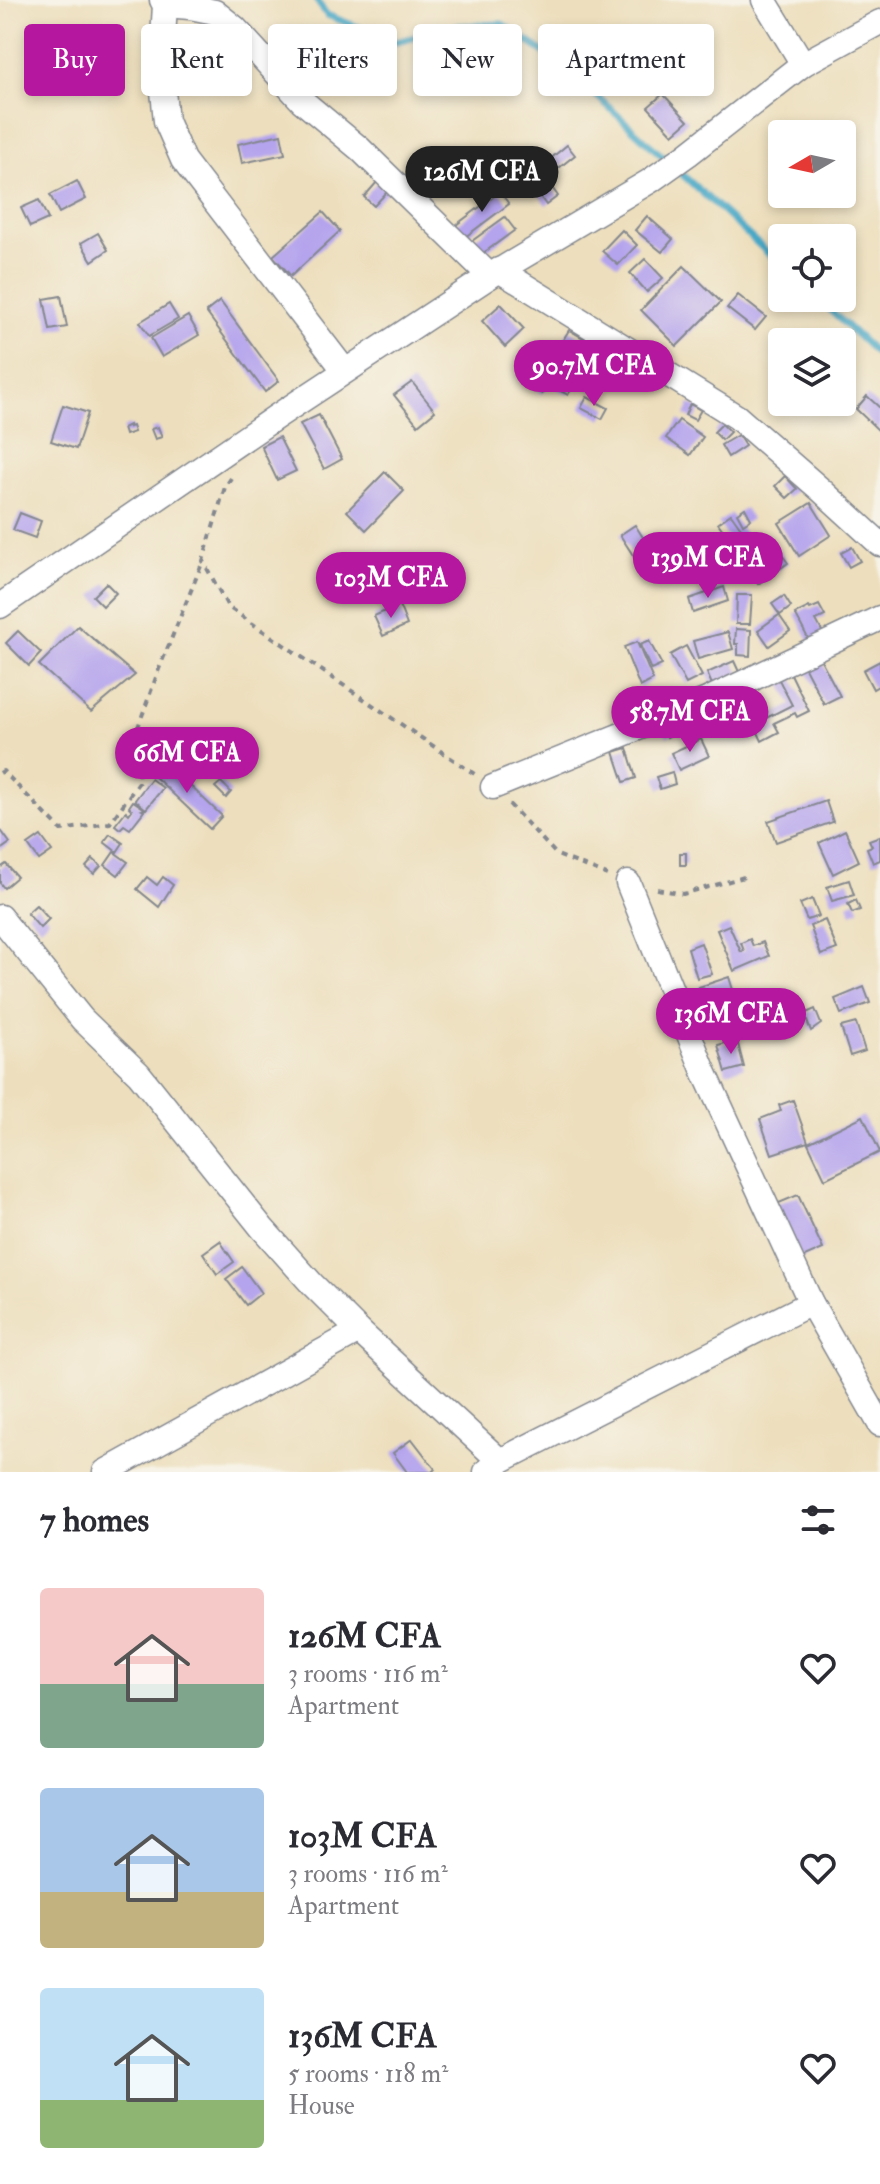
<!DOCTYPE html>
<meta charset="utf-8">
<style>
body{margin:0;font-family:"IM FELL Double Pica",serif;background:#f7f7f7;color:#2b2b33;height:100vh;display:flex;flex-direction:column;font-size:30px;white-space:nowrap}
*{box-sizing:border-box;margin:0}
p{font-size:26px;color:#7c7c81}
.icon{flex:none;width:44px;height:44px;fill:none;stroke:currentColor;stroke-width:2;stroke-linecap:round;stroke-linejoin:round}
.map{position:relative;height:1472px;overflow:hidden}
.panel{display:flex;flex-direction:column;background:#fff;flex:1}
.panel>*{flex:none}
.top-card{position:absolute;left:24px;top:24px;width:832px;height:72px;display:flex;gap:16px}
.needle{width:52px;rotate:261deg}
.fabs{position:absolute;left:768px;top:120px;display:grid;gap:16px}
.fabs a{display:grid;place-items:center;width:88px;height:88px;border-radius:8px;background:#fff;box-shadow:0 4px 12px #0003;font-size:40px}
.price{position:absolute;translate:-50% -68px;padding:0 18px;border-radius:28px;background:#b5179e;color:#fff;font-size:26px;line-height:52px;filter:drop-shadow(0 2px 4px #0008)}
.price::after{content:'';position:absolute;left:50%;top:48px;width:24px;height:18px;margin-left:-12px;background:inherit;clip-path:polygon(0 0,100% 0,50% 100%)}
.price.on{background:#222;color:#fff}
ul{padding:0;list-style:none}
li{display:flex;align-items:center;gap:24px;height:200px;padding:0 40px}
li span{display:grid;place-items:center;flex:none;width:224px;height:160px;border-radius:8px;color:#555}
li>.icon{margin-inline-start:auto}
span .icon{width:96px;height:96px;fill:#fffc;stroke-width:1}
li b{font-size:34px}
h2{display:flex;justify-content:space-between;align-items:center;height:96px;padding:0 40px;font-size:34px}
.tag{padding:0 28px;border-radius:8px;background:#fff;box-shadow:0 4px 12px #0003;font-size:28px;line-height:72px}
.tag.on{background:#b5179e;color:#fff}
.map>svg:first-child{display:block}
</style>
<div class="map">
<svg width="880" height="1472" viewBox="0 0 880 1472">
<rect width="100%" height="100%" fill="#f7f3e8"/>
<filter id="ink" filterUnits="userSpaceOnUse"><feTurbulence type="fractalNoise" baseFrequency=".0125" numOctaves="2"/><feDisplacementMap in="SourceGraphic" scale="16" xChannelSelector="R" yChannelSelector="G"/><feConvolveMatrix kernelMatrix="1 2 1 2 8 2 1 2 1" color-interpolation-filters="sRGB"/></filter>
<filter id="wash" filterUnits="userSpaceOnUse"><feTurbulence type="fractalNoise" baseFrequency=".006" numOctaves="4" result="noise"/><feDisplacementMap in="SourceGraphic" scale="32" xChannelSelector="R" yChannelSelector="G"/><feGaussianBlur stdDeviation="1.8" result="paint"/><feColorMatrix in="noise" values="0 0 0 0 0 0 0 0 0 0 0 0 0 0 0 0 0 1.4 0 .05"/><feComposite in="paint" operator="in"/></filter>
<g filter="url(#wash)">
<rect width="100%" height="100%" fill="#eddfbd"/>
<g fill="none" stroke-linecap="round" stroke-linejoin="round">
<g stroke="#47a8c6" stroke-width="7">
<polyline points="316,0 327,15 396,42 460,26 502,24 564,66 782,266"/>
<polyline points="817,298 880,357"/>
</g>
</g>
<g id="blocks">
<g fill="#b4a3ed">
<polygon points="677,58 686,69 656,92 647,80"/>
<polygon points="663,94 688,121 673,134 648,107"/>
<polygon points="281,134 285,154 242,163 238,144"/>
<polygon points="567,145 575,155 550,175 543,165"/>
<polygon points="540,171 558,196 546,205 528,179"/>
<polygon points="77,181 86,199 59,213 50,195"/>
<polygon points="377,182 387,192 374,206 364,197"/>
<polygon points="500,192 509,204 465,237 456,225"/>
<polygon points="39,200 48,219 30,227 21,208"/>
<polygon points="323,212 340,231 291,276 273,256"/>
<polygon points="647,216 673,239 662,252 635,230"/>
<polygon points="505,217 515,230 482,254 472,241"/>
<polygon points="622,230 637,245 618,265 602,251"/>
<polygon points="98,233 108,250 92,261 81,243"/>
<polygon points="645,259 663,278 647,292 630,273"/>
<polygon points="684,266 721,302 677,346 641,310"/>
<polygon points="738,295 766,317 755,330 727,308"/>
<polygon points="61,296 67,327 50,330 44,299"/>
<polygon points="220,301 279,381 265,392 206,312"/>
<polygon points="169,304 178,319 149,336 140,322"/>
<polygon points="501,304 524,329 505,347 482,321"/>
<polygon points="188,316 199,335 162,357 151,338"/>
<polygon points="569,330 595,345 589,355 563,340"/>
<polygon points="542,355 578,376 568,395 532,374"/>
<polygon points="538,378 548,387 542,394 531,385"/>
<polygon points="412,382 435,411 418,425 394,395"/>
<polygon points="591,382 603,389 599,395 588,388"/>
<polygon points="782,385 782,401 774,393"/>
<polygon points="867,396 880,408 880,432 856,409"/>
<polygon points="587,397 608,408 602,419 581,408"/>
<polygon points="690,404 701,410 695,420 685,415"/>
<polygon points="63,405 88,413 76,449 51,441"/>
<polygon points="319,415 342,459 324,469 300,424"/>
<polygon points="679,420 703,437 690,455 666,438"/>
<polygon points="722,424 730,432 722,440 714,432"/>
<polygon points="129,425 129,427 132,426 134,432 125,435 123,428"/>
<polygon points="158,427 162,437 155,439 151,429"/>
<polygon points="738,435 745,446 728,457 721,445"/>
<polygon points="279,437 296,471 277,480 261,446"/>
<polygon points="385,472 404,491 366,530 347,511"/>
<polygon points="785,476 797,489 787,498 775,486"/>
<polygon points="811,503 831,535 799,556 779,523"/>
<polygon points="745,508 751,519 743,524 737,513"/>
<polygon points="20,513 41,521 35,538 13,530"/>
<polygon points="731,514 748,538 735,547 718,523"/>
<polygon points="635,525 655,556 640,566 620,535"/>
<polygon points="767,534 788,563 758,584 738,555"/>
<polygon points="852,547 860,561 849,567 841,553"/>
<polygon points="106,583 116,593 103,606 93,596"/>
<polygon points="724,587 728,601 693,613 689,599"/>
<polygon points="737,595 752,595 750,624 736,624"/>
<polygon points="784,596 791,607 780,615 772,604"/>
<polygon points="399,605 407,625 383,636 374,616"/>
<polygon points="819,605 825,616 816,620 824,635 810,642 795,614 809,607 810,609"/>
<polygon points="779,615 790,631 769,646 758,630"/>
<polygon points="78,626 135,675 91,712 39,665"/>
<polygon points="736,629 751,630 750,656 738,655 738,644 735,644"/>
<polygon points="18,631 41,653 29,666 6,643"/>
<polygon points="728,632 733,649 698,659 693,641"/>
<polygon points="649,641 662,665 651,670 640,645"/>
<polygon points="637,642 653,680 640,687 624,647"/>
<polygon points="686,646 702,676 686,684 670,655"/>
<polygon points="819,656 840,696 824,704 803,664"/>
<polygon points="734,661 740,674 713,687 707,673"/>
<polygon points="880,661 880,685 873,689 863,670"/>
<polygon points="789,670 809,711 797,717 795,713 774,723 779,732 762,741 754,724 792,705 777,676"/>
<polygon points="671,720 676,732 667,737 661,725"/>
<polygon points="701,739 709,756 679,770 671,753"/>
<polygon points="189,743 199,756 189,765 178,752"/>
<polygon points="627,748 636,778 624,782 614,752"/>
<polygon points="164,761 222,816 210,829 152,774"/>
<polygon points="672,772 675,784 660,789 656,777"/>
<polygon points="151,779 163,788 146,809 135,800"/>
<polygon points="221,782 231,792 226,798 215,787"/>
<polygon points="133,801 145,809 142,810 144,811 130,829 124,825 120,829 115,825 126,811 129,814 132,810 129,807"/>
<polygon points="826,801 833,822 776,842 768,821"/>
<polygon points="0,829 10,843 0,850"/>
<polygon points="845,830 859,861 833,874 819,843"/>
<polygon points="110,834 123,843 117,852 104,842"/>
<polygon points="41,836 52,851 39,860 28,845"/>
<polygon points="880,836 880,860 873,863 867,848 872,846 869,840"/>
<polygon points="114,852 128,862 118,875 105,865"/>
<rect x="680" y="853" width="6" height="12"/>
<polygon points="93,859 101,866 94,874 86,867"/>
<polygon points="6,864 17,877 4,888 0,883 0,868"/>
<polygon points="147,877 157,885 163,877 173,885 159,907 137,889"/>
<polygon points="849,880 854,895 832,901 827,887"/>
<polygon points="812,899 819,916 807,920 800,904"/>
<polygon points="856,900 860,910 852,913 848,904"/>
<polygon points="36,905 49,919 40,928 27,913"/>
<polygon points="825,920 837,949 821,955 810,926"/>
<polygon points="729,925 741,952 744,951 741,943 750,939 753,946 763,942 769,956 734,971 717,930"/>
<polygon points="701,943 712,974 697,978 688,948"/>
<polygon points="729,977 734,993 704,1003 699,987"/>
<polygon points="864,987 870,1003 841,1014 835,999"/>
<polygon points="815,1009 821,1024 811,1031 804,1014"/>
<polygon points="856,1023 865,1051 850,1056 841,1027"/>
<polygon points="737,1040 744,1067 726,1072 718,1045"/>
<polygon points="793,1100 808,1142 772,1154 760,1119 781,1111 779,1105"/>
<polygon points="863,1116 880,1152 825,1179 808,1143"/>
<polygon points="798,1195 823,1249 798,1260 774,1205"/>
<polygon points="220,1241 234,1262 217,1274 203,1253"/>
<polygon points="242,1267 261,1293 246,1305 226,1279"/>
<polygon points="412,1439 435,1469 432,1472 407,1472 393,1453"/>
</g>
</g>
</g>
<g filter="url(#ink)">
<use href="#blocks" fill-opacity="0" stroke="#84878e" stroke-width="2"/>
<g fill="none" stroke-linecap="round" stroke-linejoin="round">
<defs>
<g id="minor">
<polyline points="162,0 165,5 190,7 215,12 235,28 301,100 360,149 490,276"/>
<polyline points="764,0 803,64"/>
<polyline points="165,5 161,71 166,121 183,160 345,371"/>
<polyline points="499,270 737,417 821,490 880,544"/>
<polyline points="0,606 276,417 490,276 650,181 688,154 803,64 880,22"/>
<polyline points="493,787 707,700 880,618"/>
<polyline points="628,883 703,1069 811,1303 880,1424"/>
<polyline points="0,917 82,1019 139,1074 262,1228 312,1284 359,1331 500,1461"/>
<polyline points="105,1472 359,1331"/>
<polyline points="486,1472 500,1461 811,1303"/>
</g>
</defs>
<use href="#minor" stroke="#84878e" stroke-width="27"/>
<g stroke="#84878e" stroke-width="4" stroke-dasharray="6 6" stroke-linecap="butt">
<polyline points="231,478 225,487 203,561 228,607 476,775"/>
<polyline points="0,773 3,771 61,830 110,823 139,782 137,730 159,669 203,561"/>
<polyline points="509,804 557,855 607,875"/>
<polyline points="657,889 683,894 744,877"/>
</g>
<use href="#minor" stroke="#fff" stroke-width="24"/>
</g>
</g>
</svg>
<div class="fabs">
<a><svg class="needle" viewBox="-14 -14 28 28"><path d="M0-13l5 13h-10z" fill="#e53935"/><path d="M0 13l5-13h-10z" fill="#7c7c81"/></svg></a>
<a><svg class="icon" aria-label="locate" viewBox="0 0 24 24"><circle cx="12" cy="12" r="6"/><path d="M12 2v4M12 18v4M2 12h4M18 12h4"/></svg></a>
<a><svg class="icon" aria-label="layers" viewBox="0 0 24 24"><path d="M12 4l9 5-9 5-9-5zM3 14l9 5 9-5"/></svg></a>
</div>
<b class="price on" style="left:482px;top:214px">126M CFA</b>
<b class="price" style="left:594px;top:408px">90.7M CFA</b>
<b class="price" style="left:708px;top:600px">139M CFA</b>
<b class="price" style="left:391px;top:620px">103M CFA</b>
<b class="price" style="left:690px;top:754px">58.7M CFA</b>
<b class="price" style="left:187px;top:795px">66M CFA</b>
<b class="price" style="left:731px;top:1056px">136M CFA</b>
<div class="top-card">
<a class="tag on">Buy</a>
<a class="tag">Rent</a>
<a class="tag">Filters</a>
<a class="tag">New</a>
<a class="tag">Apartment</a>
</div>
</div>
<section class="panel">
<h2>7 homes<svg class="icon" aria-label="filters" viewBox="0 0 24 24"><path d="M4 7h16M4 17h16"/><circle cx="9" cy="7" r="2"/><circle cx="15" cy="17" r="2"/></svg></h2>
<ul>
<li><span style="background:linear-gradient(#f6c9c9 60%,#7fa58c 0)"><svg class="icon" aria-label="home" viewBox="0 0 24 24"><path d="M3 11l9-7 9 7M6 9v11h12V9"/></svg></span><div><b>126M CFA</b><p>3 rooms · 116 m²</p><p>Apartment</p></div><svg class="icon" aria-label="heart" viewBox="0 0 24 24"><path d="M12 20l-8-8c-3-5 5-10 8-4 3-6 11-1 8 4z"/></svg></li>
<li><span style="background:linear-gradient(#a9c7e8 65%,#c2b280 0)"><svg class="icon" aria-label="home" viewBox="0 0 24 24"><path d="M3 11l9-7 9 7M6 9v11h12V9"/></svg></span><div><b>103M CFA</b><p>3 rooms · 116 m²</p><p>Apartment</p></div><svg class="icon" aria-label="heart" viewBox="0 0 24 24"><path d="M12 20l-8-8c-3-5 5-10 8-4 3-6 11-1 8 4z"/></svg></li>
<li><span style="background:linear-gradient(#bfe0f5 70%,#8fb573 0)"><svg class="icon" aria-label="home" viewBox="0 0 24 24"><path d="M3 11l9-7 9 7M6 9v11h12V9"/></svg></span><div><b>136M CFA</b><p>5 rooms · 118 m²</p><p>House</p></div><svg class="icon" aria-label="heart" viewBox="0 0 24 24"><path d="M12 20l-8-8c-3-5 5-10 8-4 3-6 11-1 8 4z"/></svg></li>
</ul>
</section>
